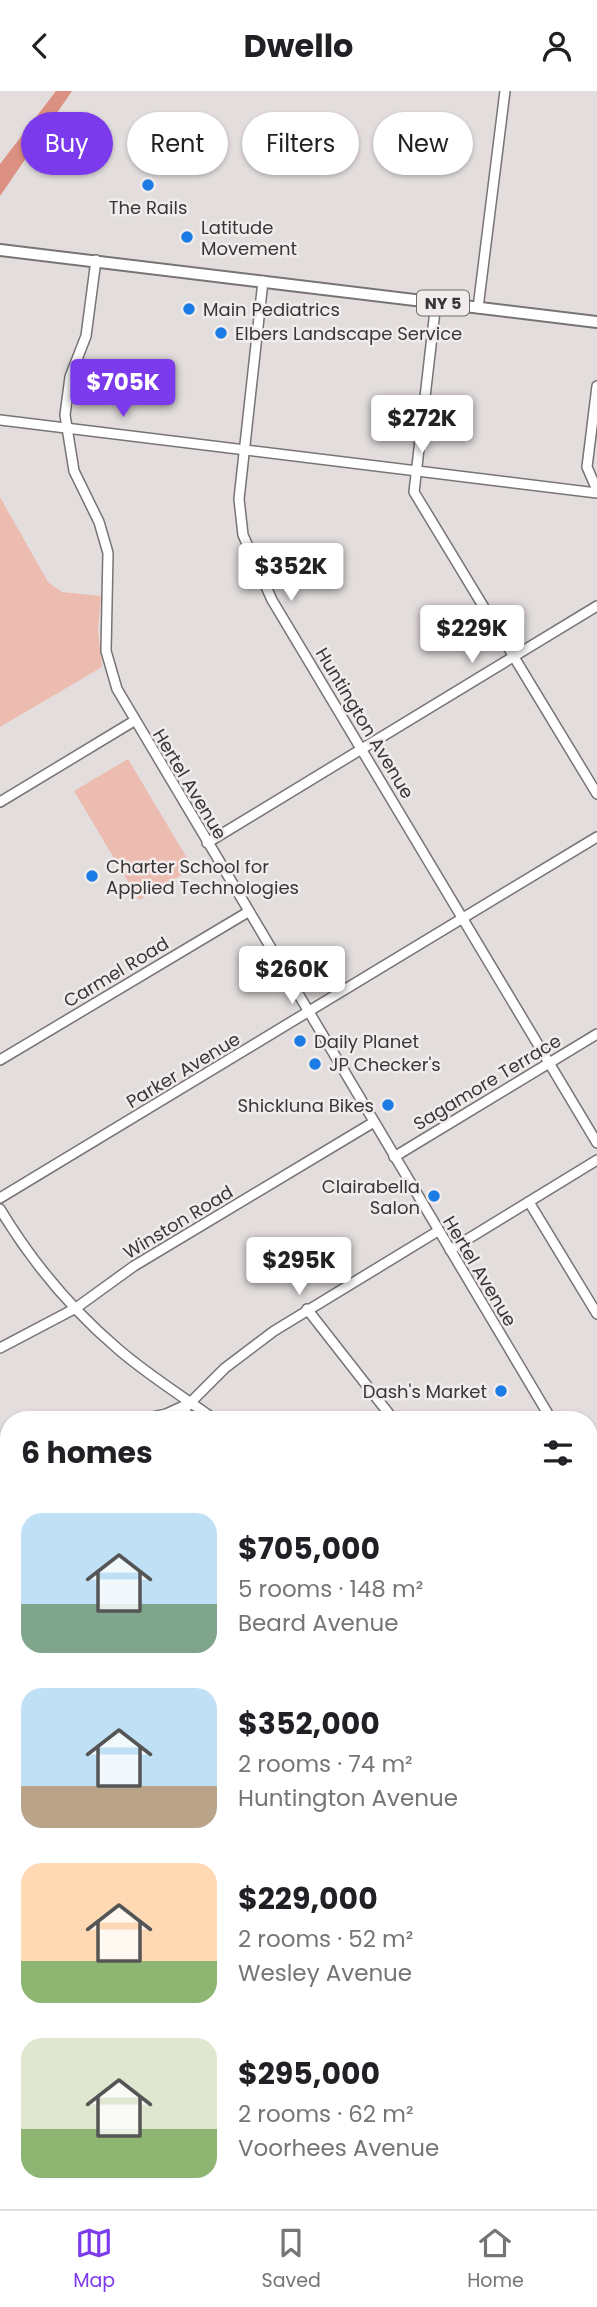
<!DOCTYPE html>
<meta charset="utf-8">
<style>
body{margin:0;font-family:Poppins,sans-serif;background:#f2f2f2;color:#202124;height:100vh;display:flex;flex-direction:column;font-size:26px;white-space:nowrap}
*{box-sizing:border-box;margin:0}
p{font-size:23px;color:#757577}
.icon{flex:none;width:38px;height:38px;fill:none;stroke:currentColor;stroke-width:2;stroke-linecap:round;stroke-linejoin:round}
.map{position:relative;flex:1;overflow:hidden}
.details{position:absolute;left:0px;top:1320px;width:598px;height:800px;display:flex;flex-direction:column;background:#fff;border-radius:28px 28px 0 0;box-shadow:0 2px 5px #0004}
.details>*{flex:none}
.hud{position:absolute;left:21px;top:21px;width:556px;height:63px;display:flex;gap:14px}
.price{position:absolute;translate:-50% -60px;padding:0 16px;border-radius:7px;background:#fff;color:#222;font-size:23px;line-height:46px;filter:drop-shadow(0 2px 4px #0008)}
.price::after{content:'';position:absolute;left:50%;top:42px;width:21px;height:16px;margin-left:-10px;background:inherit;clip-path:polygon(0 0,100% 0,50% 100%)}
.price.on{background:#7c3aed;color:#fff}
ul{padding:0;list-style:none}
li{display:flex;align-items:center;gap:21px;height:175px;padding:0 21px}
li span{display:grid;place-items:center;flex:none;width:196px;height:140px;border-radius:21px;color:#555}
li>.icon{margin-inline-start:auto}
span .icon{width:84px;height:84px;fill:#fffc;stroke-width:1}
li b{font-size:30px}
h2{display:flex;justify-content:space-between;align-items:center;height:84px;padding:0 21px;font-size:30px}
.pill{padding:0 24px;border-radius:32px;background:#fff;box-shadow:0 2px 5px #0004;font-size:24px;line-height:63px}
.pill.on{background:#7c3aed;color:#fff}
header{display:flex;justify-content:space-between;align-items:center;height:91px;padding:0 21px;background:#fff;font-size:32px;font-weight:700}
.dock{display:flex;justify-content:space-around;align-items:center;height:98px;border-top:2px solid #e0e0e0;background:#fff;font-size:19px;color:#757577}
.dock a{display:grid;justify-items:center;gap:4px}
.dock .on{color:#7c3aed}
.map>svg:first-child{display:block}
</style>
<header><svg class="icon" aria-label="back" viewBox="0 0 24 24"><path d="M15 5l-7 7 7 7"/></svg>Dwello<svg class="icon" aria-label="person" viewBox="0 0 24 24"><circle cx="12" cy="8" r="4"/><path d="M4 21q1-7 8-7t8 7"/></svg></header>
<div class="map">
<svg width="597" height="2118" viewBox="0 0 597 2118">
<rect width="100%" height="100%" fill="#e3dedd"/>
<polygon fill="#ddd0cd" points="198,2110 368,2111 359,2118 198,2118"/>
<g fill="#edbcb1">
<polygon points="0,406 48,491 62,501 101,505 98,539 102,576 0,636"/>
<polygon points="128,668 193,777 139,809 74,700"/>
</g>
<polygon fill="#dc9081" points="56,0 72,0 0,105 0,73"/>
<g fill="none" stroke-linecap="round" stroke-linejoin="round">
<defs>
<g id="minor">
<polyline points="96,169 86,245 70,286 65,324 74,380 99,431 108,462 106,560 117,598 551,1328"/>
<polyline points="263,190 239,408 243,444 272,509 597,1052"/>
<polyline points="436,211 414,401 597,703"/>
<polyline points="478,217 505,0"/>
<polyline points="597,295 587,376 597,399"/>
<polyline points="0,329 597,402"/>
<polyline points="0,711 134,630"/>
<polyline points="207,752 597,515"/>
<polyline points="0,969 248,821"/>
<polyline points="394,1066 597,943"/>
<polyline points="0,1107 597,746"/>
<polyline points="529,1111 597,1223"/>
<path d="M0 1118C32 1171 71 1218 118 1258 148 1284 182 1305 214 1328"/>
<polyline points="450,1159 597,1069"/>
<polyline points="307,1218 393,1328"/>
<polyline points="0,1257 76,1217 134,1175 374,1031"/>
<polyline points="143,1328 166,1323 190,1312 225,1277 274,1240 438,1140"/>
<polyline points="178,1328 189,1313"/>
<polyline points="590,1364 597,1359"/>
<polyline points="590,1392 597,1404"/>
<polyline points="0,1409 9,1404"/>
<polyline points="0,1560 9,1554"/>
<polyline points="590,1697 597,1693"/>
<polyline points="0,1719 9,1714"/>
<polyline points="0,1748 9,1762"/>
<polyline points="590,1843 597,1840"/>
<polyline points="0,1864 9,1858"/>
<polyline points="590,1989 597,1986"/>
<polyline points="0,1997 9,1992"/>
<polyline points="463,2110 465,2118"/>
<polyline points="19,2118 31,2110"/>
<polyline points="193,2118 194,2110"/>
<polyline points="367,2118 375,2110"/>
</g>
<polyline id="major" points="0,159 597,231"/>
</defs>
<use href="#minor" stroke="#787473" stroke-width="12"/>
<use href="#major" stroke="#787473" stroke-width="14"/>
<use href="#minor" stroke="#fff" stroke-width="9"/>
<use href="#major" stroke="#fff" stroke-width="10"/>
</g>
<g fill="#1b7ce5" stroke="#f1eceb" stroke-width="2.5">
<circle cx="148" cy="94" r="7"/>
<circle cx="187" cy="146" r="7"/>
<circle cx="189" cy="218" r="7"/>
<circle cx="221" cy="242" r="7"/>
<circle cx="92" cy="785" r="7"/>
<circle cx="300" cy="950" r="7"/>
<circle cx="315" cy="973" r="7"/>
<circle cx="388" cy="1014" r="7"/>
<circle cx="434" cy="1105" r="7"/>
<circle cx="501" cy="1300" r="7"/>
</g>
<g text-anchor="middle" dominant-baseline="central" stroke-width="5" stroke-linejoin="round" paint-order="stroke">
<rect fill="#f1eceb" stroke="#706d6c" stroke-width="2" x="417" y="199.5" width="52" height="25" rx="5"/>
<g font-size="16" font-weight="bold" fill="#383636">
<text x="443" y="212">NY 5</text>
</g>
<g font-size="18" fill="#383636" stroke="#f1eceb" text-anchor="start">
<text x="148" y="116" text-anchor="middle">The Rails</text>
<text x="201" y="136">Latitude<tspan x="201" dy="21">Movement</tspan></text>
<text x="203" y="218">Main Pediatrics</text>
<text x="235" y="242">Elbers Landscape Service</text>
<text x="106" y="775">Charter School for<tspan x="106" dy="21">Applied Technologies</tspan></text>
<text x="314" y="950">Daily Planet</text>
<text x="329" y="973">JP Checker's</text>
<text x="374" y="1014" text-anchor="end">Shickluna Bikes</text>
<text x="420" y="1095" text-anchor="end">Clairabella<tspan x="420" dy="21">Salon</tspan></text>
<text x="487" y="1300" text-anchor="end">Dash's Market</text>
</g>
<g font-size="18" fill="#383636" stroke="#f1eceb">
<text transform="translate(365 632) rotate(59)">Huntington Avenue</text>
<text transform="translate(190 693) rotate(59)">Hertel Avenue</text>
<text transform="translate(116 881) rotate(-31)">Carmel Road</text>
<text transform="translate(183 979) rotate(-31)">Parker Avenue</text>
<text transform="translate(487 991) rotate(-31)">Sagamore Terrace</text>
<text transform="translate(178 1131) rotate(-31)">Winston Road</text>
<text transform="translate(480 1180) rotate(59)">Hertel Avenue</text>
</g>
</g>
</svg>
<b class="price on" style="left:123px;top:328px">$705K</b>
<b class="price" style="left:422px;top:364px">$272K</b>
<b class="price" style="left:291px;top:512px">$352K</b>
<b class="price" style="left:472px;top:574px">$229K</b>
<b class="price" style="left:292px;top:915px">$260K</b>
<b class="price" style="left:299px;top:1206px">$295K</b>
<div class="hud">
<a class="pill on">Buy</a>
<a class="pill">Rent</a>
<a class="pill">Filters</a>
<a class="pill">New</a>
</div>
<section class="details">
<h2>6 homes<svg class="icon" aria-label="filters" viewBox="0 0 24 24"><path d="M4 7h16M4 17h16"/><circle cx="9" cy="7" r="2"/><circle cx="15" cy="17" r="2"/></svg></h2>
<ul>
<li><span style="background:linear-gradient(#bfe0f5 65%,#7fa58c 0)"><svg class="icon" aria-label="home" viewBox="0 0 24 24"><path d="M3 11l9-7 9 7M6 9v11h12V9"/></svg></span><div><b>$705,000</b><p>5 rooms · 148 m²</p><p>Beard Avenue</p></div></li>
<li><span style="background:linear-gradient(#bfe0f5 70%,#b9a48a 0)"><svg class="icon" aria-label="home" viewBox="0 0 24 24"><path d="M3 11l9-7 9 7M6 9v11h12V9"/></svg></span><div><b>$352,000</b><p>2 rooms · 74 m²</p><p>Huntington Avenue</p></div></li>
<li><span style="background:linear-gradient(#ffd9b3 70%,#8fb573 0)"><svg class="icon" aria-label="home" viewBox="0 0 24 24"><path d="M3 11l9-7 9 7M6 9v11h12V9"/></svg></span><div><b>$229,000</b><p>2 rooms · 52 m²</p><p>Wesley Avenue</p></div></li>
<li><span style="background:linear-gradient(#dfe7d0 65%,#8fb573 0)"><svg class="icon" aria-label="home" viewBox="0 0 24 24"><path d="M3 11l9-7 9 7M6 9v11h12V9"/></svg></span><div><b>$295,000</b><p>2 rooms · 62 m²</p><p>Voorhees Avenue</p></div></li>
</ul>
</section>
</div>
<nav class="dock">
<a class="on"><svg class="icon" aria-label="map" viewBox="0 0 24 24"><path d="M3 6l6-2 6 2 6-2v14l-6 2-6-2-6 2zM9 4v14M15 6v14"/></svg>Map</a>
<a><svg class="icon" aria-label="saved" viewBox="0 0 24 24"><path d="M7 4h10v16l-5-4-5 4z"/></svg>Saved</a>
<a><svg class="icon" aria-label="home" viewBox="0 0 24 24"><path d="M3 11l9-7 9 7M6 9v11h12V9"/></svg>Home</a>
</nav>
